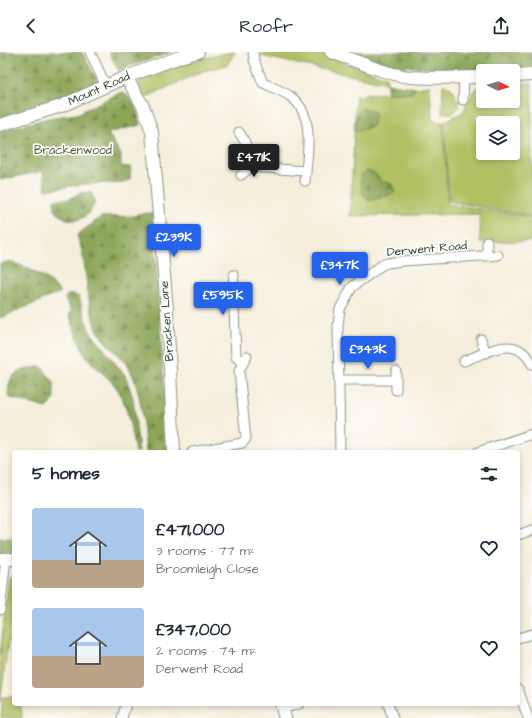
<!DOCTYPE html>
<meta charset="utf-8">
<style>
body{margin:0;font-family:"Architects Daughter",sans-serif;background:#f2f2f3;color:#1f2937;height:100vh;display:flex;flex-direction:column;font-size:15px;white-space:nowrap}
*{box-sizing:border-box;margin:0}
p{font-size:13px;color:#747a83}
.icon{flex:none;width:22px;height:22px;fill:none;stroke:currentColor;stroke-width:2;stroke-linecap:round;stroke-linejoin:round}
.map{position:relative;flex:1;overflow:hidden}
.panel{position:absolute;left:12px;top:398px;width:508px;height:256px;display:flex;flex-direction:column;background:#fff;border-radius:4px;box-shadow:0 2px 6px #0003}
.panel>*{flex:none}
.needle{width:26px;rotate:95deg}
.controls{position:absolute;left:476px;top:12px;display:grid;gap:8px}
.controls a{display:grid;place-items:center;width:44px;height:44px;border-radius:4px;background:#fff;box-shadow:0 2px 6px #0003;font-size:20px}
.price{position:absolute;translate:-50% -34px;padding:0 9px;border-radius:4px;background:#2563eb;color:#fff;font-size:13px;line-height:26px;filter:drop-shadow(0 1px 2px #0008)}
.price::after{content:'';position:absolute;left:50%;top:24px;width:12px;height:9px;margin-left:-6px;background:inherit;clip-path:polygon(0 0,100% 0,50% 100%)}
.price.current{background:#222;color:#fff}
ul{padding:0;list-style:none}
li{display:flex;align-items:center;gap:12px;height:100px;padding:0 20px}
li span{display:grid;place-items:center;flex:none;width:112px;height:80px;border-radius:4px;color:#555}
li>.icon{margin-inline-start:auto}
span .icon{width:48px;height:48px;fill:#fffc;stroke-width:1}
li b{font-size:17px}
h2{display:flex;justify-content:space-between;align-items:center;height:48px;padding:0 20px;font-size:17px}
header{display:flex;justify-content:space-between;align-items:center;height:52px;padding:0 20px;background:#fff;font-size:18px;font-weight:600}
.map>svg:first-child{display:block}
</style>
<header><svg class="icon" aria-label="back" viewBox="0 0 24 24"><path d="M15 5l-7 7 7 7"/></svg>Roofr<svg class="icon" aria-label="share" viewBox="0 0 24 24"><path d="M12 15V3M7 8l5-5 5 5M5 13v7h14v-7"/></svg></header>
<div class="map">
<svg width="532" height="666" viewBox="0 0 532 666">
<defs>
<pattern id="forest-firs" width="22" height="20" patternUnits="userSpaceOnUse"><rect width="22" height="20" fill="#8ca659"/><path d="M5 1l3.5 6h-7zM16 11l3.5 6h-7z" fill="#72884a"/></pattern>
</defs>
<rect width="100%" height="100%" fill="#fdfcf7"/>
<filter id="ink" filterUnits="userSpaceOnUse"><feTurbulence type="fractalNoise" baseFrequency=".025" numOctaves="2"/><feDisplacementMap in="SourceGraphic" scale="8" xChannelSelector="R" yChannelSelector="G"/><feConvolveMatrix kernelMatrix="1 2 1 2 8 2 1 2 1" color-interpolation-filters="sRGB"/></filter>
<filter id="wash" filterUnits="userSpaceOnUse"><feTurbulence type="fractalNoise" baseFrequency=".012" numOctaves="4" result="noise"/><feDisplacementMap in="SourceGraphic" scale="16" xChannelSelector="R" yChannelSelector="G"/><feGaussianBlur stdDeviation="0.9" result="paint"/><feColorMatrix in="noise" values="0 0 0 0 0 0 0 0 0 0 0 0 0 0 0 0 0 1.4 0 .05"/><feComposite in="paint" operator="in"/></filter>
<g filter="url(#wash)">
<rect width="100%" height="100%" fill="#f5eedb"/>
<g fill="#b1c063" stroke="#687e4c" fill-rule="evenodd">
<path d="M231 0H235L227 13 203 19 146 45H142L139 34V29C168 14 200 7 231 0Z"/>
<polygon points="263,0 313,0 386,25 387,31 261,4"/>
<path d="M532 31V164L449 149 444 70 464 59 467 48H470C472 39 475 37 483 33V49H513V32ZM483 71H513V101H483Z"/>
<path d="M443 33C452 34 456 40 456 48L460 49 459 55 453 61H442Z"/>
<polygon points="430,34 432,68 436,70 443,70 448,152 532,165 532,189 480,190 480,162 350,164 356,44 387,41 412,41 415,36"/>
<polygon points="9,525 14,525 14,545 0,652 0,603"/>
<polygon points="14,644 14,652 21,652 22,666 1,666 3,645"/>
</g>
<g fill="url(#forest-firs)" stroke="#567246">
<polygon points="0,0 82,0 99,31 0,68"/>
<polygon points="109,0 172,0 118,18"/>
<polygon points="351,0 532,0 532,17 477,18 426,16 392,13"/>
<polygon points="387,31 415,36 412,41 387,41"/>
<path d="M121 40C135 45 137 59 140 73L108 81 121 103V114L131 115 130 127 123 131 84 132 46 138 43 119 0 128V79L48 66 77 62Z"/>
<polygon points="362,56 375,60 372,74 355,80 356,63"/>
<path d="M367 119C375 120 378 123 381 130H386L392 132 395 140C387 145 378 146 369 149L363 142 360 124Z"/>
<path d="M91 140C93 144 95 148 94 152 92 159 83 168 75 168 67 169 61 164 55 159L54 148 69 147 80 141Z"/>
<path d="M153 161 168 398V400H146C142 371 143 340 128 314 120 301 103 292 97 277 84 247 89 213 77 183L101 165 137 164V162Z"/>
<polygon points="9,209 25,215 47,227 61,240 0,266 0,212"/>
<path d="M73 242 79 245 89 278 119 316 125 323 129 334 133 346 139 400H135C131 380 129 356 118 338 111 327 99 319 90 309 79 297 75 277 69 262L72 259 65 247 67 243Z"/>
<path d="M41 314 54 330V348L46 356 8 345C8 318 18 320 41 314Z"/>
<polygon points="0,486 14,486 14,500 0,501"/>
</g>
</g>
<g filter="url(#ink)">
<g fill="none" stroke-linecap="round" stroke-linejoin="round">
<defs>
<g id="street">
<polyline points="90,0 106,34"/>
<path d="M253 0 254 8 263 31C272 35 283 39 291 45 316 63 307 103 305 129"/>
<polyline points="463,48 464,25"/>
<polyline points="239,80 245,90 251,115 306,119"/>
<polyline points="241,123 251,115"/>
<polyline points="487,189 487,204"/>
<polyline points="234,223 233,233 236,305 243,311"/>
<polyline points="481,287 486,301"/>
<path d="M464 309C488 300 516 281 532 312"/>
<polyline points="396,319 396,338"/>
<polyline points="339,328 396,328"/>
<polyline points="192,400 242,391 246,387 239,319 247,304"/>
<polyline points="340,400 338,273 340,257 352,235 382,213 387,211 402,209 498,203"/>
<polyline points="478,400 532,382"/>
<polyline points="518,483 532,478"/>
<polyline points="0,558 6,507"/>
<polyline points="518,586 532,582"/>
<polyline points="518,637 528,666"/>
<polyline points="388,652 393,666"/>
<polyline points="282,657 299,652"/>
<polyline points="122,666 126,652"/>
</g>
<g id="secondary">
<path d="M331 0C355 8 384 22 410 25 434 27 459 25 483 25"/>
<polyline points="513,24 532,23"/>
<polyline points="126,25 143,54 152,80 167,258 174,400"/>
<polyline points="0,73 61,54 126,25 180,5 198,0"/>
<polyline points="0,507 14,507"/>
<polyline points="281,652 285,666"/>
</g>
</defs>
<use href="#street" stroke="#8a9688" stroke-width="11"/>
<use href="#secondary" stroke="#8a9688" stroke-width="14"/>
<use href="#street" stroke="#fff" stroke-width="9"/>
<use href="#secondary" stroke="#fff" stroke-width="12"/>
</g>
</g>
<g text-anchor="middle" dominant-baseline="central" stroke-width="3.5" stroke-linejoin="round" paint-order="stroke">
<g font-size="12" fill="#1f3d34" stroke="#fdfcf7">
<text transform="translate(99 37) rotate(-24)">Mount Road</text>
<text transform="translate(427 197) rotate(-5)">Derwent Road</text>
<text transform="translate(167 269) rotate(-94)">Bracken Lane</text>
</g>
<g font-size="12" fill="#445e40" stroke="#fdfcf7">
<text x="73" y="98">Brackenwood</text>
</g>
</g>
</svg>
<div class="controls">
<a><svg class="needle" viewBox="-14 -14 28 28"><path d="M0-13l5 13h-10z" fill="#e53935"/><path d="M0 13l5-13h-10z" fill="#747a83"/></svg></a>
<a><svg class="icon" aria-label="layers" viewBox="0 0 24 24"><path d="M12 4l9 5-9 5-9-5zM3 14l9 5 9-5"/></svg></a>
</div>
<b class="price current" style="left:254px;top:126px">£471K</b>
<b class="price" style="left:174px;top:206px">£239K</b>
<b class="price" style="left:340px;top:234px">£347K</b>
<b class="price" style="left:223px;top:264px">£595K</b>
<b class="price" style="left:368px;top:318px">£343K</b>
<section class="panel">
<h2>5 homes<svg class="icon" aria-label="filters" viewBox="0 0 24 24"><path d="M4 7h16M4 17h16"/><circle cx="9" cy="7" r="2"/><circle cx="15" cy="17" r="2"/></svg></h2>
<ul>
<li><span style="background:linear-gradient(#a9c7e8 65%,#b9a48a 0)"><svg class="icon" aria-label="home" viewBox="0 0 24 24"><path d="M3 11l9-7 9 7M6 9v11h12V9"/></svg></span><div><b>£471,000</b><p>3 rooms · 77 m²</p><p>Broomleigh Close</p></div><svg class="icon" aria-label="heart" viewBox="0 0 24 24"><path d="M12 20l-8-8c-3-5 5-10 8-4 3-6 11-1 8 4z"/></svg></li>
<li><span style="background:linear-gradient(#a9c7e8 60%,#b9a48a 0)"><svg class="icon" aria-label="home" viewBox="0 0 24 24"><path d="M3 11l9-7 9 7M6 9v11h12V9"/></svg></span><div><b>£347,000</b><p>2 rooms · 74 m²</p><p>Derwent Road</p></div><svg class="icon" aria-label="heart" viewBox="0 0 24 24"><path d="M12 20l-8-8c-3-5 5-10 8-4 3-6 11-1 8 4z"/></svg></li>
</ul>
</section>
</div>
